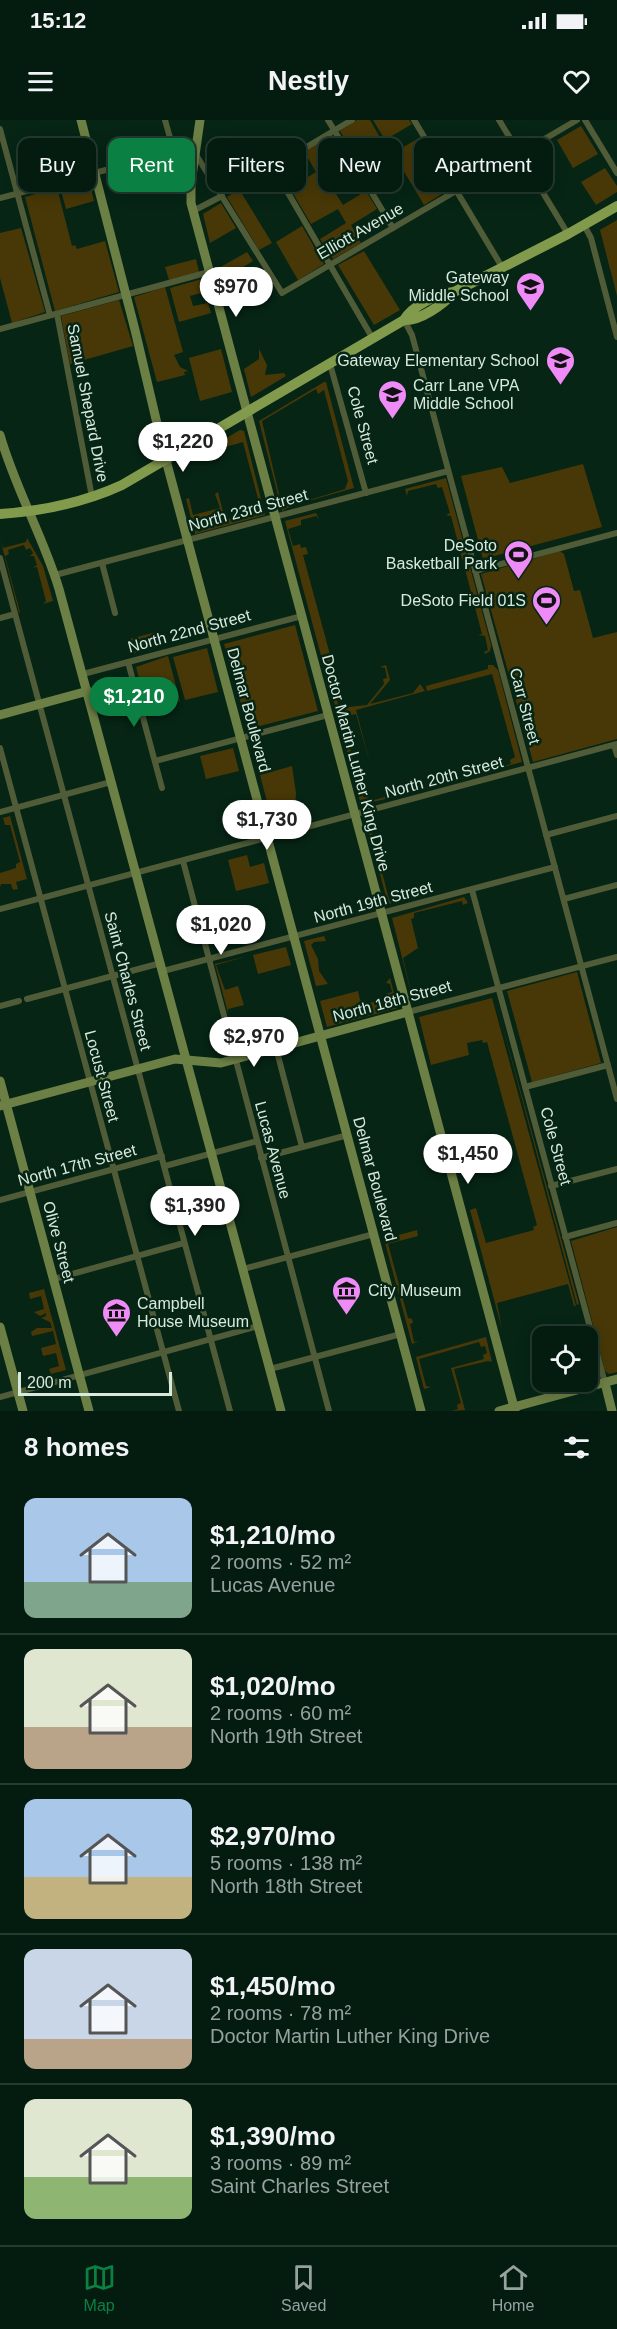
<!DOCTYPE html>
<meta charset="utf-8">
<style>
body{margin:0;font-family:Arial,sans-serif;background:#12291e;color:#f1f3f6;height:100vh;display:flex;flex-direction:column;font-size:22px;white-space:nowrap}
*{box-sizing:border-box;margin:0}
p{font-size:20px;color:#97a19f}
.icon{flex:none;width:33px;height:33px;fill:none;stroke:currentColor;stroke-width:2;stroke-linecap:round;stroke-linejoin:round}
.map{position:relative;height:1291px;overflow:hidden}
.sheet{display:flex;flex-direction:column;background:#041c10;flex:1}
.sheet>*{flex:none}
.banner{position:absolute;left:18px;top:18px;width:582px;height:54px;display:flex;gap:12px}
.controls{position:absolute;left:532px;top:1206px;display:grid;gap:12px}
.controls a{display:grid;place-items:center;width:66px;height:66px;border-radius:12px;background:#041c10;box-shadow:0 3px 15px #0003,0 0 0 2px #253a30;font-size:30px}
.scale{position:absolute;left:18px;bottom:15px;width:154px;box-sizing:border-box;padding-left:6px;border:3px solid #d8e9de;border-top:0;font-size:16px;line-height:21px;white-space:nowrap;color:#d8e9de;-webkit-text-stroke:4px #062515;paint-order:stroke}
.price{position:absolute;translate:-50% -51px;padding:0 14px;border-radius:21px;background:#fff;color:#222;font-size:20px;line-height:39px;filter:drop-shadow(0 2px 3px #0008)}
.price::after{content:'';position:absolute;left:50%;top:36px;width:18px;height:14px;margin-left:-9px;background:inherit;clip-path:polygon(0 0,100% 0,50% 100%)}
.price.selected{background:#0b8043;color:#fff}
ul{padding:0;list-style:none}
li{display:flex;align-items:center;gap:18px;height:150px;padding:0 24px}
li+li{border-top:2px solid #253a30}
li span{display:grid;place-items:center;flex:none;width:168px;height:120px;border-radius:12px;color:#555}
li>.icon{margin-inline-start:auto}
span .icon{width:72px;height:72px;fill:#fffc;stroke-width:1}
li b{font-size:26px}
h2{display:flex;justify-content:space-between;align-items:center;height:72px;padding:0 24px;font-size:26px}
.chip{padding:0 21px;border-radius:12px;background:#041c10;box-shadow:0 3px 15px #0003,0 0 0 2px #253a30;font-size:21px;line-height:54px}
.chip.selected{background:#0b8043;color:#fff}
.status{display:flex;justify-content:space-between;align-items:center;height:42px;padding:0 30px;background:#041c10;direction:ltr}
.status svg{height:16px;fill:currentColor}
header{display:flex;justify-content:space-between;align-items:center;height:78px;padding:0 24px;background:#041c10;font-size:27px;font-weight:700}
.tab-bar{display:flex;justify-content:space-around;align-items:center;height:84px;border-top:2px solid #253a30;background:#041c10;font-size:16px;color:#97a19f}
.tab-bar a{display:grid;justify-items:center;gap:3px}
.tab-bar .selected{color:#0b8043}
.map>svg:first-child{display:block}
</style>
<div class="status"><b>15:12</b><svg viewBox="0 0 49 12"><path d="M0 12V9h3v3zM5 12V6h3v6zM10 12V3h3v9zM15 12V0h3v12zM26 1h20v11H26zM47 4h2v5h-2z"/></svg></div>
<header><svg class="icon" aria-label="menu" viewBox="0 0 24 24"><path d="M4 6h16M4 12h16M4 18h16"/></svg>Nestly<svg class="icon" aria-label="heart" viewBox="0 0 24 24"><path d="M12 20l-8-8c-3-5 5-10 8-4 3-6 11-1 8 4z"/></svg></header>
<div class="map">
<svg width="617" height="1291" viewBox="0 0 617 1291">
<rect width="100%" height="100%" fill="#062515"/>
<g fill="#483807">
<polygon points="357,0 370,0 397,47 371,63 340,11"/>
<polygon points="373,0 409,0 412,4 385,20"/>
<polygon points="581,6 598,34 573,48 557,20"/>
<polygon points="332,15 358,57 334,71 343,85 366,71 377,89 351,105 361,123 333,139 320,119 346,103 338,89 311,104 290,68 316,52 304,31"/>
<polygon points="419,18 450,69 424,85 393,33"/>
<polygon points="605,48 617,66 617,72 596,85 581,62"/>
<polygon points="89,60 94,81 66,89 60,67"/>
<polygon points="57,68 72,126 75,125 77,129 105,121 119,172 55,191 25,77"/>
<polygon points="239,69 272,123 259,130 227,77"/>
<polygon points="221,83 236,108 210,123 203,94"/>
<polygon points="617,100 617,176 600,110"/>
<polygon points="302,106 324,144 298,160 276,122"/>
<polygon points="21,108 45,192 12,203 0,158 0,113"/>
<polygon points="364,131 400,190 374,205 338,145"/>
<polygon points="247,132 253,141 238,150 243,162 224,174 217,149"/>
<polygon points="196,139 199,152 169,160 165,147"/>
<polygon points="202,159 205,172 190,176 193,186 208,183 211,193 179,202 170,168"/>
<polygon points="165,167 183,232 174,235 180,247 188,251 184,252 185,255 157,262 134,177"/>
<polygon points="119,180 133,226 70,244 61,196"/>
<polygon points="221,229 232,272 200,281 189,238"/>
<polygon points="259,229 267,245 265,255 284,253 286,256 251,277 244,249 259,239"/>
<polygon points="324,262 326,262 354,368 301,383 298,374 306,381 345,369 348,361 324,270 318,274 316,269 262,301 282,387 293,383 293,385 282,391 259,301"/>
<polygon points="240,310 244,311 265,395 195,414 186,379 189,378 193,395 220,388 215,374 218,372 225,400 261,390 243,322 208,332 208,336 204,338 201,333"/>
<polygon points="583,344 602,407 483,439 461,356 502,347 510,363"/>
<polygon points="446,358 491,525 490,531 485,534 484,532 488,530 485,516 478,515 482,514 451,396 446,395 450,393 442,367 438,368 436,364 408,371 407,376 405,369"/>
<polygon points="316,393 319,399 316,396 301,400 301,405 288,409 293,426 300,424 301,428 306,427 308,434 303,435 335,553 327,558 285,401"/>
<polygon points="0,418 3,428 26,422 27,418 43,446 53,481 43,484 46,481 37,447 33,448 37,445 34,436 30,436 33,433 30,428 26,430 24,425 8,430 9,434 5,436 20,492 19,493"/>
<polygon points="560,431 564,434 574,471 580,470 593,518 617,512 617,619 533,642 481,454"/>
<polygon points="295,505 318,591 248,609 224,524"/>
<polygon points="156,512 160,526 132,534 126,520"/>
<polygon points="207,528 218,572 185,580 173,537"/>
<polygon points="168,536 180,581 179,582 173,562 142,570 136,547"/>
<polygon points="386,545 390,560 370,584 413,573 420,564 425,571 356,590 371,647 356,594 342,597 363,677 368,676 370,681 389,676 390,671 393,677 361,685 330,566 337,564 334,568 339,588 367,585 384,564 383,559 387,558 385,548 380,547"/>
<polygon points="488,545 493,545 498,550 522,642 489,651 488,645 491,649 511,644 510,640 515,637 492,554 427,571 426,566 488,549"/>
<polygon points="233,628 239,651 206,659 200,636"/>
<polygon points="292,646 296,673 295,686 272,692 271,697 260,655"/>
<polygon points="10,696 27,759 16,762 18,769 13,770 11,764 1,764 0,767 0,753 16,748 16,744 20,742 10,705 5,705 3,698"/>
<polygon points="374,696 371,710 389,779 422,771 424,775 388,784 365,698"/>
<polygon points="247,735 250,747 264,743 269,763 236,771 228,740"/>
<polygon points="464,777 468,783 463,785 462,781 414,793 414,798 411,799 418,828 403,838 414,884 392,798"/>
<polygon points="324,816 326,821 314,822 311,825 318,839 319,851 328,864 316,866 304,821"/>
<polygon points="286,827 291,845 258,854 253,835"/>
<polygon points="248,836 216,845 225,870 238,866 244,885 228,889 228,893 215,844"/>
<polygon points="577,852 601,943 532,962 507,871"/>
<polygon points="390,858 398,888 327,907 320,881 358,871 360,880 365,880 366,884 386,878 386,874 392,872 390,864 386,863"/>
<polygon points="492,878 576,1186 574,1186 568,1164 497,1183 502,1209 470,1090 476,1088 486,1123 534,1110 533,1107 537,1105 487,922 483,923 482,920 467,923 469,935 431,945 419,897"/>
<polygon points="495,878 579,1184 577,1185"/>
<polygon points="617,1107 617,1252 609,1254 605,1251 571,1121"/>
<polygon points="417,1110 418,1116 388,1124 408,1198 412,1199 413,1203 410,1204 414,1222 419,1221 412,1224 384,1119"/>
<polygon points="44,1169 66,1250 51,1254 49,1249 59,1246 56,1233 43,1236 41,1228 56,1224 53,1211 32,1216 31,1212 37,1208 52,1208 50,1202 41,1198 46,1196 46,1193 40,1196 34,1192 44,1189 41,1176 30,1179 29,1173"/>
<polygon points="486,1217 492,1242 488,1241 454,1249 465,1290 451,1291 458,1289 457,1285 461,1283 451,1248 484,1239 483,1235 487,1233 485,1226 481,1227 479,1222 419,1239 426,1266 431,1267 424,1269 416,1237"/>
</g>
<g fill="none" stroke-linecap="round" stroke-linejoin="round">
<g stroke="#505c38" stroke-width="6">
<polyline points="165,0 174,32"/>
<polyline points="328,0 393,108"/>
<polyline points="352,0 273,47 373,219"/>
<polyline points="414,0 502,147"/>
<polyline points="499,0 568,114"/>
<polyline points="585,0 617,53"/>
<polyline points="0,9 50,195"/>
<polyline points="0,78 181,30 193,30 282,173 577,0"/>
<polyline points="193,91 222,76"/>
<polyline points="584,105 591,118 617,217"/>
<polyline points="57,194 92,377"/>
<polyline points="404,200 412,215 617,979"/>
<polyline points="0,209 209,152"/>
<polyline points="330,244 366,373"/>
<polyline points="0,438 230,1291"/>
<polyline points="102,443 115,493"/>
<polyline points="475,451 617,413"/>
<polyline points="55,455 448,351"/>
<polyline points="0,498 15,494"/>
<polyline points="128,542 162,668"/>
<polyline points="83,554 302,496"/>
<polyline points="614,625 617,635"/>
<polyline points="0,628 179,1291"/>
<polyline points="155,641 328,595"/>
<polyline points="0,692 111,662"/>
<polyline points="546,715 617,696"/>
<polyline points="183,741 329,1291"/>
<polyline points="472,770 605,1263"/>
<polyline points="564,779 617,765"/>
<polyline points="0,789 617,624"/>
<polyline points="163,851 555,747"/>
<polyline points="27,879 161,843"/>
<polyline points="0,886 19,881"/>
<polyline points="408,892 617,837"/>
<polyline points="276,928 302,1027"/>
<polyline points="525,967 608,945"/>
<polyline points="261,1038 348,1015"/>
<polyline points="165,1046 257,1021"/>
<polyline points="551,1066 617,1049"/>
<polyline points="0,1080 162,1036"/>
<polyline points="178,1097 225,1084"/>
<polyline points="565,1117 617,1103"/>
<polyline points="243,1149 374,1114"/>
<polyline points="54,1159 184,1123"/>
<polyline points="270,1249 401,1214"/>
<polyline points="0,1277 258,1206"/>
</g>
<g stroke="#6c7f44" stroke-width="9">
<polyline points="81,0 135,210 163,329 421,1291"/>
<polyline points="200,0 191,63 191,83 515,1291"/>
<path d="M0 315C15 368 43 416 59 469L281 1291"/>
<polyline points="0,595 88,571"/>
<polyline points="0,961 89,1291"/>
<polyline points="0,986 175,939 221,943 408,892"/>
<polyline points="0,1207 23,1291"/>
<polyline points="605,1263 612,1291"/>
<polyline points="499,1291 617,1259"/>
</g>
<g stroke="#829a4c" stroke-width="10">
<path d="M404 200C420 201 444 184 454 172"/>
<path d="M0 394C43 391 83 383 122 365L404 200C412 186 438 173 454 172L568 114 617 86"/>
</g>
</g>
<defs>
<symbol id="school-pin" viewBox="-11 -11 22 30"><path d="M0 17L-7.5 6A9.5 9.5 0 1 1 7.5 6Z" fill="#ef8bf7" stroke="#062515"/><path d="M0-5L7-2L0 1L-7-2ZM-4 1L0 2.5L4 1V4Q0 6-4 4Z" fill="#111"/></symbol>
<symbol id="stadium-pin" viewBox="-11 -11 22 30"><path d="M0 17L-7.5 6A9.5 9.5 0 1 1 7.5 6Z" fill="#ef8bf7" stroke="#062515"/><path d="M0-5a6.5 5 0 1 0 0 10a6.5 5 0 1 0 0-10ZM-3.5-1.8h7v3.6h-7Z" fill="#111"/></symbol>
<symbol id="museum-pin" viewBox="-11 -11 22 30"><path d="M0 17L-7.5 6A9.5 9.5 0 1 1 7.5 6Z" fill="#ef8bf7" stroke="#062515"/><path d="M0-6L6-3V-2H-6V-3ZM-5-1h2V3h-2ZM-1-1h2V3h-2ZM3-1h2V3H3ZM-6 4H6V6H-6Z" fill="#111"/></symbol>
</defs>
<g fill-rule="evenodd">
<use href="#school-pin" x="514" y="150" width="33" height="45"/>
<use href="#school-pin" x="544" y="224" width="33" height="45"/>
<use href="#school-pin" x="376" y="258" width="33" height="45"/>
<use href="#stadium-pin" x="502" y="418" width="33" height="45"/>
<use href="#stadium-pin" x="530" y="464" width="33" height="45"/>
<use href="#museum-pin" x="330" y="1154" width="33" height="45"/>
<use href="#museum-pin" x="100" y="1176" width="33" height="45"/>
</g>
<g text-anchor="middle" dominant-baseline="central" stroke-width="5" stroke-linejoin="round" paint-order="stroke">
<g font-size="16" fill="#d8e9de" stroke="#062515">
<text transform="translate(360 111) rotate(-30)">Elliott Avenue</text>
<text transform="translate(88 283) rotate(79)">Samuel Shepard Drive</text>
<text transform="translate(363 305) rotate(75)">Cole Street</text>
<text transform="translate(248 390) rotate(-15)">North 23rd Street</text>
<text transform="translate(189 511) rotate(-15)">North 22nd Street</text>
<text transform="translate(525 586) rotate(75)">Carr Street</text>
<text transform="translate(249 590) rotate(75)">Delmar Boulevard</text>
<text transform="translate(356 643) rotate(75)">Doctor Martin Luther King Drive</text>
<text transform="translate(444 657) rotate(-15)">North 20th Street</text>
<text transform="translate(373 782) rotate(-15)">North 19th Street</text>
<text transform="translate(128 861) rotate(75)">Saint Charles Street</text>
<text transform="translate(392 881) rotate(-15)">North 18th Street</text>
<text transform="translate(102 956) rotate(75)">Locust Street</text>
<text transform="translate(556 1026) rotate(75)">Cole Street</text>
<text transform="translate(273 1030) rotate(75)">Lucas Avenue</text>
<text transform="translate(77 1045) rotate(-15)">North 17th Street</text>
<text transform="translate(375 1059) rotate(75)">Delmar Boulevard</text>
<text transform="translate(59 1122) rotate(75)">Olive Street</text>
</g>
<g font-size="16" fill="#d8e9de" stroke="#062515" text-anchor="end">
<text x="509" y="157">Gateway<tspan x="509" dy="18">Middle School</tspan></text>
<text x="539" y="240">Gateway Elementary School</text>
<text x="413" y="265" text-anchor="start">Carr Lane VPA<tspan x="413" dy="18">Middle School</tspan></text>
<text x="497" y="425">DeSoto<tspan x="497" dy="18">Basketball Park</tspan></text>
<text x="526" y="480">DeSoto Field 01S</text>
<text x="368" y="1170" text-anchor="start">City Museum</text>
<text x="137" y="1183" text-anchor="start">Campbell<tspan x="137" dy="18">House Museum</tspan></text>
</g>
</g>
</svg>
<div class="controls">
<a><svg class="icon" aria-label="locate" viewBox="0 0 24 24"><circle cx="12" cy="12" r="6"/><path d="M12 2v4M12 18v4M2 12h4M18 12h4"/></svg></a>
</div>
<div class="scale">200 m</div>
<b class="price" style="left:236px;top:198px">$970</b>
<b class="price" style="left:183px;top:353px">$1,220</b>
<b class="price selected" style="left:134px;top:608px">$1,210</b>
<b class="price" style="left:267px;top:731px">$1,730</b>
<b class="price" style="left:221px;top:836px">$1,020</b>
<b class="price" style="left:254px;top:948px">$2,970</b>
<b class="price" style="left:468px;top:1065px">$1,450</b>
<b class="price" style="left:195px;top:1117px">$1,390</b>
<div class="banner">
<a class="chip">Buy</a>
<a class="chip selected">Rent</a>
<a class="chip">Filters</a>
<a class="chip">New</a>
<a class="chip">Apartment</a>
</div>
</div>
<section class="sheet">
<h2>8 homes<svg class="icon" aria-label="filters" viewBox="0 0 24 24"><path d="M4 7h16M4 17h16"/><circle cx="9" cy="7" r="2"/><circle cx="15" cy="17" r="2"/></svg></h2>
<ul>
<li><span style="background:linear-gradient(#a9c7e8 70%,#7fa58c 0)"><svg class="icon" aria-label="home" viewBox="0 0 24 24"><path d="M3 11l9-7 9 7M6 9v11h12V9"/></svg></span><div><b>$1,210/mo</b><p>2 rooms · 52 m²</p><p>Lucas Avenue</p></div></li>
<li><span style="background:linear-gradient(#dfe7d0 65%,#b9a48a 0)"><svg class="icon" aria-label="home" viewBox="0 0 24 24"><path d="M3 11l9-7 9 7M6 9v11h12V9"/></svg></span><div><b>$1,020/mo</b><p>2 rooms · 60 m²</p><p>North 19th Street</p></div></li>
<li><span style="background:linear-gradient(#a9c7e8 65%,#c2b280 0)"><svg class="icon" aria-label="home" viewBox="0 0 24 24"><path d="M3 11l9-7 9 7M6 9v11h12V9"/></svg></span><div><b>$2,970/mo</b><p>5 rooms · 138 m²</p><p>North 18th Street</p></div></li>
<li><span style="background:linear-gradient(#c9d6e8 75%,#b9a48a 0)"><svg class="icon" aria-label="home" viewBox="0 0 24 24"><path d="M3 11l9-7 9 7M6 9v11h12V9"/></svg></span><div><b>$1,450/mo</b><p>2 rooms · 78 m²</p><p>Doctor Martin Luther King Drive</p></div></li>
<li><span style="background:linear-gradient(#dfe7d0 65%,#8fb573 0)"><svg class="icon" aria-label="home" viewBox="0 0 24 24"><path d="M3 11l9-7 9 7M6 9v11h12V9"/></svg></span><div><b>$1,390/mo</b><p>3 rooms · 89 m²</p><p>Saint Charles Street</p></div></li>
</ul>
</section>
<nav class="tab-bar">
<a class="selected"><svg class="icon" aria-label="map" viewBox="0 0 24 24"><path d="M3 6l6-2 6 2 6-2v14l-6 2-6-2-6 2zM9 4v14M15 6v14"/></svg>Map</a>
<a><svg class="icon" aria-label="saved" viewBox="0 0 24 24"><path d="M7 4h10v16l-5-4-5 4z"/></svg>Saved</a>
<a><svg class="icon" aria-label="home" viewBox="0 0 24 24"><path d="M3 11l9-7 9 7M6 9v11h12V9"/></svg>Home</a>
</nav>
